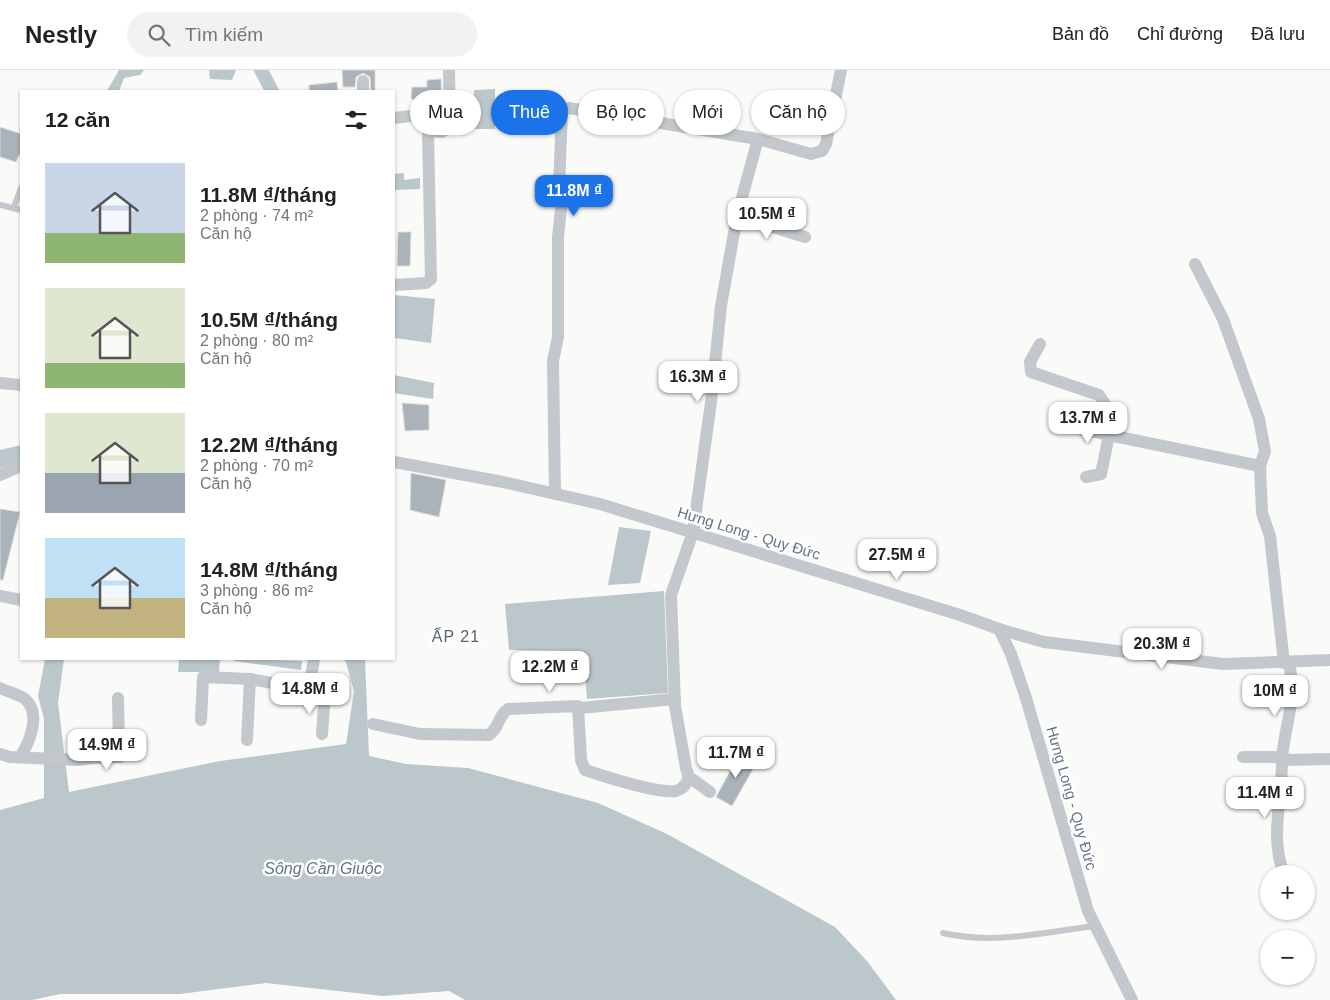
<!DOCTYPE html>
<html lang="vi">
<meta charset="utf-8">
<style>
body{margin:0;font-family:Arial,sans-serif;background:#f2f2f2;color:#222;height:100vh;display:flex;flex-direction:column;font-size:19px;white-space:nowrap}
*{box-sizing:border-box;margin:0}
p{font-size:16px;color:#767676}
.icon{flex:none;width:28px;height:28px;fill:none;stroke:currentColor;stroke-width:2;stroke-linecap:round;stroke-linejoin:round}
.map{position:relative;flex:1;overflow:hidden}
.panel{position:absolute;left:20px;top:20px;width:375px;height:570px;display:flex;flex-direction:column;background:#fff;border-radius:0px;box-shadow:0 1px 4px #0004}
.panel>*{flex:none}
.banner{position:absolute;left:410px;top:20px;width:475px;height:45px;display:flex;gap:10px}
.tools{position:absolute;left:1260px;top:795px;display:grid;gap:10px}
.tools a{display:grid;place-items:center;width:55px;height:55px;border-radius:50%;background:#fff;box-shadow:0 1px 4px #0004;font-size:25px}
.price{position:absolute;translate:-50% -42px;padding:0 11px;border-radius:10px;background:#fff;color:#222;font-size:16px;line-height:32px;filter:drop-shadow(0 1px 2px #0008)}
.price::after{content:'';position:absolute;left:50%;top:30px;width:15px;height:11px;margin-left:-8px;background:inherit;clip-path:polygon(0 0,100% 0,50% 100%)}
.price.on{background:#1a73e8;color:#fff}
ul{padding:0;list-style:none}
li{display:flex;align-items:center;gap:15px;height:125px;padding:0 25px}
li span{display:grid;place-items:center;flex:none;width:140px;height:100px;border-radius:0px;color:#555}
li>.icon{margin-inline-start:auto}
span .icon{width:60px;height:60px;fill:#fffc;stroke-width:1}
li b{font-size:21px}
h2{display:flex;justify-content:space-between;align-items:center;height:60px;padding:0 25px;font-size:21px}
.chip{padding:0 18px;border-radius:22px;background:#fff;box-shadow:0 1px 4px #0004;font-size:18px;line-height:45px}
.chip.on{background:#1a73e8;color:#fff}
header{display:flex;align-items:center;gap:30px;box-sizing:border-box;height:70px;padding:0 25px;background:#fff;border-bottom:1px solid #e0e0e0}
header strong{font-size:24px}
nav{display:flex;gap:28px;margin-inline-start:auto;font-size:18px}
.search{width:350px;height:45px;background:#f2f2f2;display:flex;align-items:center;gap:12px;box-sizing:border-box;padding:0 18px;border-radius:28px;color:#767676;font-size:19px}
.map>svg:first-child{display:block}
</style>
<header>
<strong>Nestly</strong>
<div class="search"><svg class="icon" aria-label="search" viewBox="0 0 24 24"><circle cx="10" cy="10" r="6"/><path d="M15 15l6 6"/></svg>Tìm kiếm</div>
<nav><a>Bản đồ</a><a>Chỉ đường</a><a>Đã lưu</a></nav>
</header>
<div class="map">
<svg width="1330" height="930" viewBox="0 0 1330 930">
<rect width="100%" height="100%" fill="#fafaf8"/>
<g fill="#bbc7cb">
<polygon points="119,0 144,0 140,5 124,8 119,21 107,21"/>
<polygon points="209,0 236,0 232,10 210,9"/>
<polygon points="255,0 267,0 278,21 266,21"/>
<polygon points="495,19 495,59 474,59 474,20"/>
<polygon points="404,103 404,110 420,108 420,119 394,120 394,104"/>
<polygon points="395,225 435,229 431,273 395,268"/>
<polygon points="394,305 434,313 433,329 394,323"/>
<polygon points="21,375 21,392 0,398 0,380"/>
<polygon points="619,457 651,461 640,513 608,515"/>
<polygon points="664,521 668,623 587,629 583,581 509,580 505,534"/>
<polygon points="45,589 64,589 58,633 69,722 220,691 346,674 354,621 345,589 365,589 369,686 406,694 468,698 598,733 667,764 835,857 867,891 896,930 465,930 449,921 383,926 266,913 180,924 60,924 32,930 0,930 0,740 44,728 44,649 38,626"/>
<polygon points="179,589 220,589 219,602 178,602"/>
<polygon points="234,589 302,591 301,600 234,591"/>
</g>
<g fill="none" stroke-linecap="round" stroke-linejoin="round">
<g stroke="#bbc7cb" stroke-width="3">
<polyline points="255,0 266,21"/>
<polyline points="267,0 278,21"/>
</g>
</g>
<g fill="#aab3b9" stroke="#dcdcda">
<polygon points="342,0 375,0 375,21 371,21 370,7 363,3 356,7 355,17 343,17"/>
<polygon points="441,9 442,52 435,53 431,44 420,38 420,30 411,29 412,17 427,17 427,10"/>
<polygon points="337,12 338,21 309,21 309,15"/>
<polygon points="458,32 464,32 464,60 457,60"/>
<polygon points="0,57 21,64 21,86 19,85 16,92 0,87"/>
<polygon points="398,162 411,162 410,196 397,196"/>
<polygon points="402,333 429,335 429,360 405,361"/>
<polygon points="411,403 446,410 439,447 410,440"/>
<polygon points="0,439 20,442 3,510 0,510"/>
<polygon points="740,683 757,692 732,736 716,727"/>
</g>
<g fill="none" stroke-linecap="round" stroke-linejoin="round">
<g stroke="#c3c8cc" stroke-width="6">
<polyline points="0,135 21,140"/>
<polyline points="14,137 21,118"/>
<path d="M943 863C994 875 1045 862 1095 856"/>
</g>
<g stroke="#c3c8cc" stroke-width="12">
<polyline points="363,11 363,21"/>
<polyline points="394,48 418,45 426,51 428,61"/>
<polyline points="737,146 805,167"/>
<polyline points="1195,194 1223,249 1259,349 1265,381 1260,396 1262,443 1270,466 1284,593"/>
<polyline points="394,215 426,213 431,209 428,61 442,62 450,56 449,0"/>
<polyline points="1040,274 1030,292 1031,302 1099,325 1105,334 1109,365 1260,396"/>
<polyline points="0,313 21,315"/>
<polyline points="1063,355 1109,365 1101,404 1086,407"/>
<polyline points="394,392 503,412 600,434 960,545 999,559 1011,584 1026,628 1088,841 1132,930"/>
<polyline points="0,405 21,396"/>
<polyline points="555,424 553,291 558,267 558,167 561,138 559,118 562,40 569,38 758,69"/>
<polyline points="0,526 21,530"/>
<polyline points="999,559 1044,572 1223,594 1330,590"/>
<path d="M0 618C8 622 19 624 25 629 42 643 29 674 20 687"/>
<polyline points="309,618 325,622 322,664"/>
<polyline points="580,638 675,629"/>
<polyline points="201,650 203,607 250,609 305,619 309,618 314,589"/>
<path d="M373 654 420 664 489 665C501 656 497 646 508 639L578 636 581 690 585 700C603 706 659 724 676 721 683 719 687 713 689 707"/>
<polyline points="247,670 250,609"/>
<polyline points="0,684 10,687 78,690 93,688 92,676 119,676 118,628"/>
<path d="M1243 687H1282C1286 650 1297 630 1289 592"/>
<path d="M1282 687C1283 726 1269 767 1284 804"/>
<polyline points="93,688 120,687"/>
<polyline points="1283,690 1330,689"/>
<polyline points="710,722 689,707 686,698 675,636 671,525 693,462 711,332 721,236 737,146 758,69 811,84 822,81 826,74 841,0"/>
</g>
</g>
<g text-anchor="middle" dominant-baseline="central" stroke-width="5" stroke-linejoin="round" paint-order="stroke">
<g font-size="15" fill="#657683" stroke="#fff">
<text transform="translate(749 463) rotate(17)">Hưng Long - Quy Đức</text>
<text transform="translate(1072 728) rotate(74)">Hưng Long - Quy Đức</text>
</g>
<g font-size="16" letter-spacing="1" fill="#57646e" stroke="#fff">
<text x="456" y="566">ẤP 21</text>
</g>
<g font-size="16" font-style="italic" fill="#60757c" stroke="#fff">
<text x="323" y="798">Sông Cần Giuộc</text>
</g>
</g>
</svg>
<div class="tools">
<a>+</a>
<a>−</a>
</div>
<b class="price on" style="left:574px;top:147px">11.8M ₫</b>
<b class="price" style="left:767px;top:170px">10.5M ₫</b>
<b class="price" style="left:698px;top:333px">16.3M ₫</b>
<b class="price" style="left:1088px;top:374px">13.7M ₫</b>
<b class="price" style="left:897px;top:511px">27.5M ₫</b>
<b class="price" style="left:1162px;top:600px">20.3M ₫</b>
<b class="price" style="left:550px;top:623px">12.2M ₫</b>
<b class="price" style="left:310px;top:645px">14.8M ₫</b>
<b class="price" style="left:1275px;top:647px">10M ₫</b>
<b class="price" style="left:107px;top:701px">14.9M ₫</b>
<b class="price" style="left:736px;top:709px">11.7M ₫</b>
<b class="price" style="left:1265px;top:749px">11.4M ₫</b>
<div class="banner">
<a class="chip">Mua</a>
<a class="chip on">Thuê</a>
<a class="chip">Bộ lọc</a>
<a class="chip">Mới</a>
<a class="chip">Căn hộ</a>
</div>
<section class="panel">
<h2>12 căn<svg class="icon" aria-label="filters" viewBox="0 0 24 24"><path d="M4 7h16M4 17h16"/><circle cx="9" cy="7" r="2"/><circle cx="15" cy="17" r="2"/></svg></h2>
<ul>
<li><span style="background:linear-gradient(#c9d6e8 70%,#8fb573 0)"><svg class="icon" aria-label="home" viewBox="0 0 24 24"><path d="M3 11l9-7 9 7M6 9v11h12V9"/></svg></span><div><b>11.8M ₫/tháng</b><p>2 phòng · 74 m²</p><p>Căn hộ</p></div></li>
<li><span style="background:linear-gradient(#dfe7d0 75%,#8fb573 0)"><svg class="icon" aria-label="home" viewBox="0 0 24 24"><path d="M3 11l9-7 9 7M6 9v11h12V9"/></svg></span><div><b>10.5M ₫/tháng</b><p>2 phòng · 80 m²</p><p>Căn hộ</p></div></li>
<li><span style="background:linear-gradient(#dfe7d0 60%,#9aa5b1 0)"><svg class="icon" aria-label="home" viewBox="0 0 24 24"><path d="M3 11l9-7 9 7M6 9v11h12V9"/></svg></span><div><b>12.2M ₫/tháng</b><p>2 phòng · 70 m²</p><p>Căn hộ</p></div></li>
<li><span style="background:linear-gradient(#bfe0f5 60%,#c2b280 0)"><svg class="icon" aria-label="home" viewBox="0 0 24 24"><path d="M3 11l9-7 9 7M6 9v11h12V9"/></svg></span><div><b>14.8M ₫/tháng</b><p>3 phòng · 86 m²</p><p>Căn hộ</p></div></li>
</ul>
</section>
</div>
